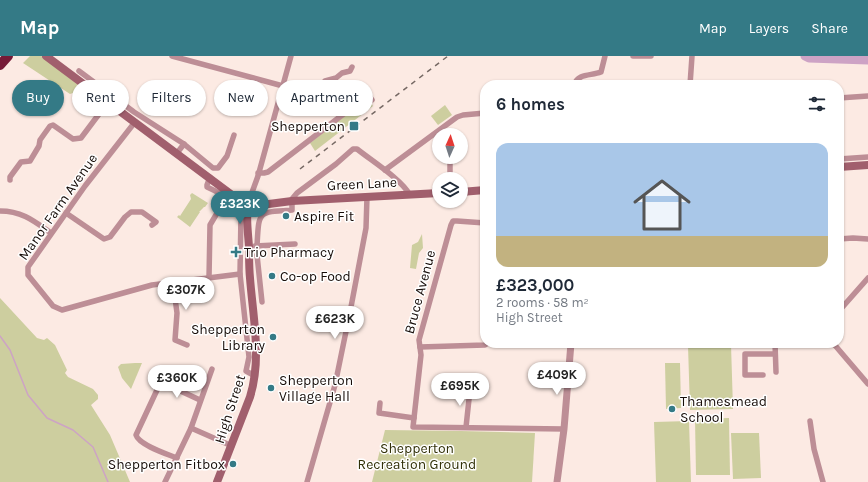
<!DOCTYPE html>
<meta charset="utf-8">
<style>
body{margin:0;font-family:Karla,sans-serif;background:#f6f6f7;color:#1f2937;height:100vh;display:flex;flex-direction:column;font-size:15px;white-space:nowrap}
*{box-sizing:border-box;margin:0}
p{font-size:13px;color:#747a83}
.icon{flex:none;width:22px;height:22px;fill:none;stroke:currentColor;stroke-width:2;stroke-linecap:round;stroke-linejoin:round}
.map{position:relative;flex:1;overflow:hidden}
.details{position:absolute;left:480px;top:24px;width:364px;height:268px;display:flex;flex-direction:column;background:#fff;border-radius:16px;box-shadow:0 1px 3px #0004}
.details>*{flex:none}
.top-card{position:absolute;left:12px;top:24px;width:380px;height:36px;display:flex;gap:8px}
.needle{width:26px;rotate:3deg}
.controls{position:absolute;left:432px;top:72px;display:grid;gap:8px}
.controls a{display:grid;place-items:center;width:36px;height:36px;border-radius:50%;background:#fff;box-shadow:0 1px 3px #0004;font-size:20px}
.price{position:absolute;translate:-50% -34px;padding:0 9px;border-radius:14px;background:#fff;color:#222;font-size:13px;line-height:26px;filter:drop-shadow(0 1px 2px #0008)}
.price::after{content:'';position:absolute;left:50%;top:24px;width:12px;height:9px;margin-left:-6px;background:inherit;clip-path:polygon(0 0,100% 0,50% 100%)}
.price.on{background:#347a86;color:#fff}
ul{padding:0;list-style:none}
li{display:grid;align-content:center;gap:8px;height:212px;padding:0 16px}
li span{display:grid;place-items:center;height:124px;border-radius:12px;color:#555}
li>.icon{margin-inline-start:auto}
span .icon{width:72px;height:72px;fill:#fffc;stroke-width:1}
li b{font-size:17px}
h2{display:flex;justify-content:space-between;align-items:center;height:48px;padding:0 16px;font-size:17px}
.tag{padding:0 14px;border-radius:18px;background:#fff;box-shadow:0 1px 3px #0004;font-size:14px;line-height:36px}
.tag.on{background:#347a86;color:#fff}
header{display:flex;align-items:center;gap:24px;box-sizing:border-box;height:56px;padding:0 20px;background:#347a86;color:#fff}
header strong{font-size:19px}
nav{display:flex;gap:22px;margin-inline-start:auto;font-size:14px}
.map>svg:first-child{display:block}
</style>
<header>
<strong>Map</strong>
<nav><a>Map</a><a>Layers</a><a>Share</a></nav>
</header>
<div class="map">
<svg width="868" height="426" viewBox="0 0 868 426">
<rect width="100%" height="100%" fill="#fceae3"/>
<g fill="#cdce9f">
<polygon points="30,0 41,0 98,44 99,50 76,36 70,38 23,7"/>
<polygon points="805,0 868,0 868,4 809,2"/>
<polygon points="38,25 47,31 46,33 34,48 25,41"/>
<polygon points="366,43 368,43 373,50 315,95 310,87"/>
<polygon points="445,49 452,59 438,69 431,60"/>
<polygon points="192,137 208,147 205,151 204,151 199,156 200,156 190,171 177,161 179,159 180,160 191,143 190,139"/>
<polygon points="422,178 423,192 419,197 416,213 410,212 412,189 418,186"/>
<polygon points="0,242 37,282 44,284 47,282 55,289 67,314 65,317 68,321 93,333 98,339 98,343 91,349 110,379 130,426 0,426"/>
<polygon points="731,288 733,353 690,354 688,289"/>
<polygon points="135,307 142,307 131,333 122,322 118,311 121,308"/>
<polygon points="665,307 680,307 681,352 666,353"/>
<polygon points="729,362 730,419 696,419 695,363"/>
<polygon points="689,365 691,426 656,426 654,366"/>
<polygon points="385,374 461,375 535,377 532,426 372,426"/>
<polygon points="731,377 759,377 761,422 733,423"/>
</g>
<g fill="none" stroke-linecap="round" stroke-linejoin="round">
<polyline stroke="#cda3c5" stroke-width="1.5" points="0,280 10,294 28,339 47,362 73,374 93,391 108,426"/>
<polyline stroke="#cda3c5" stroke-width="9" points="805,0 809,2 868,4"/>
<g stroke="#bd8e96" stroke-width="5.5">
<polyline points="172,0 283,30"/>
<polyline points="633,0 651,0"/>
<polyline points="79,15 134,56 184,88 213,112 218,112 227,100 234,79"/>
<path d="M574 29C578 17 591 20 601 16L605 0"/>
<polyline points="690,29 692,0"/>
<polyline points="280,38 295,38 320,30 325,25 336,22 342,17 350,15 352,11"/>
<polyline points="839,42 868,40"/>
<polyline points="135,66 85,130 28,211 28,219 53,250 62,254 152,229 240,218"/>
<polyline points="177,97 184,88"/>
<polyline points="839,103 868,101"/>
<polyline points="450,107 450,123"/>
<polyline points="385,114 457,61 463,59 485,57"/>
<polyline points="258,117 264,117 268,116 367,40 369,40 372,44"/>
<path d="M210 121 207 129V131C218 136 237 146 241 158L240 218 249 301 246 315 255 320"/>
<polyline points="10,124 10,121 21,106 30,105 39,90 40,84 50,70 53,69 73,83 81,82 108,46"/>
<polyline points="434,137 435,133 439,131"/>
<polyline points="250,142 258,120 291,0"/>
<path d="M0 155C22 155 34 165 51 177"/>
<polyline points="66,157 104,183 110,181 125,161 131,156 142,156 156,166 152,169"/>
<polyline points="485,167 457,165 453,165 451,169 419,284 421,299 413,371 564,373"/>
<polyline points="839,183 853,182 868,183"/>
<polyline points="255,190 295,188"/>
<path d="M257 190C259 155 257 156 292 154V143L297 137 336 108 353 93H357C372 105 401 123 410 139"/>
<polyline points="257,199 262,246"/>
<polyline points="209,222 210,169 226,142"/>
<polyline points="173,227 177,257 175,284 187,289"/>
<polyline points="839,255 868,222"/>
<polyline points="775,287 776,316"/>
<polyline points="833,287 868,328"/>
<polyline points="420,291 485,289 488,287"/>
<path d="M164 319 136 379C139 389 167 398 177 402"/>
<polyline points="763,319 745,319 745,298 775,298"/>
<polyline points="161,326 200,344"/>
<polyline points="380,347 379,357 414,362"/>
<polyline points="810,365 814,393 823,426"/>
<polyline points="466,371 470,334"/>
<polyline points="191,372 232,390"/>
<polyline points="165,426 191,372 212,313"/>
<polyline points="307,426 335,329 351,251 366,172 367,141"/>
</g>
<polyline stroke="#bd8e96" stroke-width="7" points="557,426 564,373 571,287"/>
<g stroke="#a15f6d" stroke-width="8">
<polyline points="46,0 236,142 248,149 261,149 292,145 439,137"/>
<polyline points="839,111 868,109"/>
<polyline points="461,136 485,134"/>
<path d="M217 426 250 341C262 302 253 262 250 222 249 212 249 201 249 191 248 175 245 158 250 142"/>
</g>
<polyline stroke="#761a37" stroke-width="10" points="0,9 8,0"/>
<polyline stroke="#766964" stroke-width="1.5" stroke-dasharray="5 5" stroke-linecap="butt" points="300,113 448,0"/>
</g>
<g fill="#347a86" stroke="#fff" stroke-width="1.5">
<rect x="349" y="65" width="10" height="10" rx="2"/>
<circle cx="286" cy="160" r="4"/>
<path d="M234 190h4v4h4v4h-4v4h-4v-4h-4v-4h4z"/>
<circle cx="272" cy="220" r="4"/>
<circle cx="273" cy="281" r="4"/>
<circle cx="271" cy="332" r="4"/>
<circle cx="672" cy="353" r="4"/>
<circle cx="233" cy="408" r="4"/>
</g>
<g text-anchor="middle" dominant-baseline="central" stroke-width="3" stroke-linejoin="round" paint-order="stroke">
<g font-size="14" fill="#170d09" stroke="#fff" text-anchor="start">
<text x="345" y="70" text-anchor="end">Shepperton</text>
<text x="294" y="160">Aspire Fit</text>
<text x="244" y="196">Trio Pharmacy</text>
<text x="280" y="220">Co-op Food</text>
<text x="265" y="273" text-anchor="end">Shepperton<tspan x="265" dy="16">Library</tspan></text>
<text x="279" y="324">Shepperton<tspan x="279" dy="16">Village Hall</tspan></text>
<text x="680" y="345">Thamesmead<tspan x="680" dy="16">School</tspan></text>
<text x="225" y="408" text-anchor="end">Shepperton Fitbox</text>
</g>
<g font-size="14" fill="#170d09" stroke="#fff">
<text transform="translate(362 128) rotate(-3)">Green Lane</text>
<text transform="translate(58 151) rotate(-55)">Manor Farm Avenue</text>
<text transform="translate(420 236) rotate(-75)">Bruce Avenue</text>
<text transform="translate(230 353) rotate(-72)">High Street</text>
</g>
<g font-size="14" fill="#323108" stroke="#fff">
<text x="417" y="392">Shepperton<tspan x="417" dy="16">Recreation Ground</tspan></text>
</g>
</g>
</svg>
<div class="controls">
<a><svg class="needle" viewBox="-14 -14 28 28"><path d="M0-13l5 13h-10z" fill="#e53935"/><path d="M0 13l5-13h-10z" fill="#747a83"/></svg></a>
<a><svg class="icon" aria-label="layers" viewBox="0 0 24 24"><path d="M12 4l9 5-9 5-9-5zM3 14l9 5 9-5"/></svg></a>
</div>
<b class="price on" style="left:240px;top:169px">£323K</b>
<b class="price" style="left:186px;top:255px">£307K</b>
<b class="price" style="left:335px;top:284px">£623K</b>
<b class="price" style="left:557px;top:340px">£409K</b>
<b class="price" style="left:177px;top:343px">£360K</b>
<b class="price" style="left:460px;top:351px">£695K</b>
<div class="top-card">
<a class="tag on">Buy</a>
<a class="tag">Rent</a>
<a class="tag">Filters</a>
<a class="tag">New</a>
<a class="tag">Apartment</a>
</div>
<section class="details">
<h2>6 homes<svg class="icon" aria-label="filters" viewBox="0 0 24 24"><path d="M4 7h16M4 17h16"/><circle cx="9" cy="7" r="2"/><circle cx="15" cy="17" r="2"/></svg></h2>
<ul>
<li><span style="background:linear-gradient(#a9c7e8 75%,#c2b280 0)"><svg class="icon" aria-label="home" viewBox="0 0 24 24"><path d="M3 11l9-7 9 7M6 9v11h12V9"/></svg></span><div><b>£323,000</b><p>2 rooms · 58 m²</p><p>High Street</p></div></li>
</ul>
</section>
</div>
